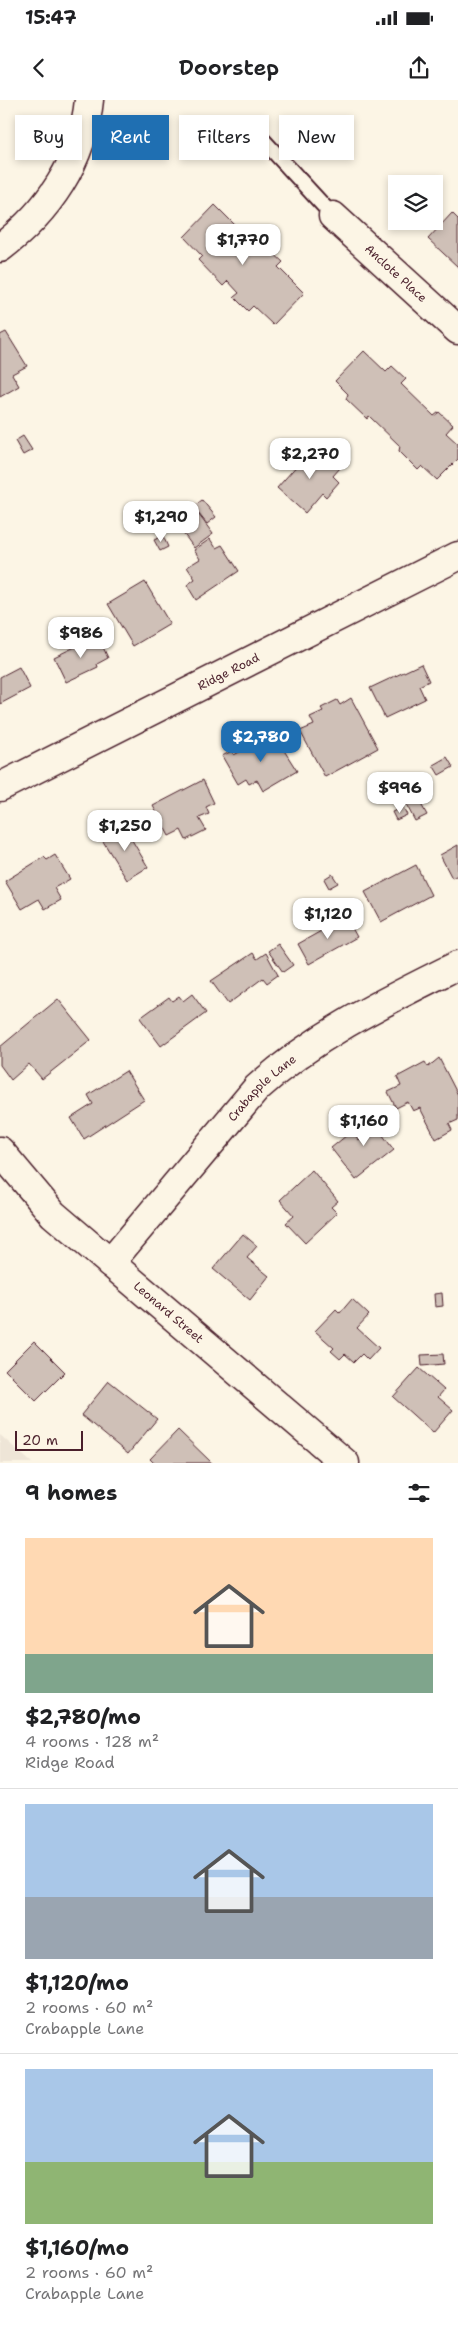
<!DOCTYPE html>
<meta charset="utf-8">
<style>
body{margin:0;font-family:"Shantell Sans",sans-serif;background:#f2f2f2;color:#202124;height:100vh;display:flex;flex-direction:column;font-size:19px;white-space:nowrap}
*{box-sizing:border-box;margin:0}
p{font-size:16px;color:#757577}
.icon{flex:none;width:28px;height:28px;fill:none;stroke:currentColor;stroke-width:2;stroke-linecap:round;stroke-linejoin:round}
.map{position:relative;height:1363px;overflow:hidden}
.sheet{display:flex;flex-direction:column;background:#fff;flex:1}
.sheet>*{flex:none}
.top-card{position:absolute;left:15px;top:15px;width:429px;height:45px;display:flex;gap:10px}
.tools{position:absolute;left:388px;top:75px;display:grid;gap:10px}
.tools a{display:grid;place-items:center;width:55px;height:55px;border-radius:0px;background:#fff;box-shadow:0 2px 8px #0003;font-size:25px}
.scale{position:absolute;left:15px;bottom:12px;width:68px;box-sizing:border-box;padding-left:5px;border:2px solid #4a1f2b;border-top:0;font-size:14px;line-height:18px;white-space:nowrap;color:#4a1f2b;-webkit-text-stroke:4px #fcf5e5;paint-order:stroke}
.price{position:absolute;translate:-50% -42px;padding:0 11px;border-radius:10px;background:#fff;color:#222;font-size:16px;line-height:32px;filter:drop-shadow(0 1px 2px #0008)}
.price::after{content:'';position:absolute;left:50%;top:30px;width:15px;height:11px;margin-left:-8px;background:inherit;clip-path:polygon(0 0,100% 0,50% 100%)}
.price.selected{background:#1f6fb2;color:#fff}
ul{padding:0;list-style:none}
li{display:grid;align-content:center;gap:10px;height:265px;padding:0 25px}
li+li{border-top:1px solid #e0e0e0}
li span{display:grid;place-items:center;height:155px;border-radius:0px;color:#555}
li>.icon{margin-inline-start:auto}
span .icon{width:90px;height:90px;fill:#fffc;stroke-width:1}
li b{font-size:21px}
h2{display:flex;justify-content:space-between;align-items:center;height:60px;padding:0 25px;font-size:21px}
.chip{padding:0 18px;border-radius:0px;background:#fff;box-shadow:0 2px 8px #0003;font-size:18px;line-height:45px}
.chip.selected{background:#1f6fb2;color:#fff}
.status{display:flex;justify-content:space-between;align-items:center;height:35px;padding:0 25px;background:#fff;direction:ltr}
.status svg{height:14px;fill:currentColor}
header{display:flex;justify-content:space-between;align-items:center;height:65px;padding:0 25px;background:#fff;font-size:22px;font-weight:600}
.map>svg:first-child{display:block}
</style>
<div class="status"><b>15:47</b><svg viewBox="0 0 49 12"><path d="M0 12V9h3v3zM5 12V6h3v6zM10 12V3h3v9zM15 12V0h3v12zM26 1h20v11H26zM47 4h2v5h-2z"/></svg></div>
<header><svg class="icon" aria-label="back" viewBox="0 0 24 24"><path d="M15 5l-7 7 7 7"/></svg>Doorstep<svg class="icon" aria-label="share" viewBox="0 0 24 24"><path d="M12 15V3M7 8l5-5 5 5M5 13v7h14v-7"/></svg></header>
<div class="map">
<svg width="458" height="1363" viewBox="0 0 458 1363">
<rect width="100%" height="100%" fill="#fcf5e5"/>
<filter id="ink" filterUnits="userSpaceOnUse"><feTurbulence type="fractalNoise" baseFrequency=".02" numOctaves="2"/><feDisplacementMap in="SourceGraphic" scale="10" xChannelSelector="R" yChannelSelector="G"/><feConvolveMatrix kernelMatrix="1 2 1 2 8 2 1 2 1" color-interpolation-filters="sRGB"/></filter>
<g filter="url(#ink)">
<polygon fill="#eee5d7" points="0,1335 32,1363 0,1363"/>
<g fill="#cfc0b7" stroke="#4a1f2b">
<polygon points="215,105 241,131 246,126 258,137 253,142 266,156 271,151 283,162 278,167 304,193 273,225 253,206 248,211 234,197 239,193 228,181 223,186 198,160 202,156 184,137"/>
<polygon points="452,113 458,119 458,167 428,139"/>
<polygon points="6,232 27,266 12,274 19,286 0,297 0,235"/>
<polygon points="364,251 386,272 392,266 406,279 401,284 434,316 439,312 453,325 446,333 458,344 458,359 437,380 422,366 418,370 399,351 400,346 369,316 367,319 346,299 348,294 335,281"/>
<polygon points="23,336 32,350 23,355 15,341"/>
<polygon points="315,345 340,368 333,376 339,382 326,397 322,393 305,413 277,388"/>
<polygon points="202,400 216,417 207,424 193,407"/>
<polygon points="199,415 213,434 194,448 180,429"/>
<polygon points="163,436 168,447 160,451 154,440"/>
<polygon points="210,439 216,448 222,445 239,471 196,500 187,485 195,479 187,467 200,459 194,450"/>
<polygon points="145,482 170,524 133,546 108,504"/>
<polygon points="98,536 108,558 97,564 98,567 66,582 54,557"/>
<polygon points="421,564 429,581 419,586 425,599 385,618 370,588"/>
<polygon points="19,567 30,588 0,604 0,577"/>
<polygon points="351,598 378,648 325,677 300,631 314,625 310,617 323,611 321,608 337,600 340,605"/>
<polygon points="273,633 297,671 263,691 257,680 249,684 246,679 238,684 222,656 232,651 234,655"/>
<polygon points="447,657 453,667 439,675 433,665"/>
<polygon points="203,680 214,703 206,707 209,714 199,718 206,730 186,740 181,730 169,736 153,706"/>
<polygon points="416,695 427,715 415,721 405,702"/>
<polygon points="403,707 407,715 396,720 392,712"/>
<polygon points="123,725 148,767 127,780 101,738"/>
<polygon points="458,745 458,775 452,778 440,755"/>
<polygon points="55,755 70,779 54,788 61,800 45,809 39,799 22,809 5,781 44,757 47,760"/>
<polygon points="416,765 431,795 381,822 365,792"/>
<polygon points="332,774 338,783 329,788 324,779"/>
<polygon points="346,817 357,837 309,864 298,844"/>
<polygon points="278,844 293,865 283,872 268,851"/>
<polygon points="253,853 257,859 266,853 278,875 267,883 263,878 228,904 211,881"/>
<polygon points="192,894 206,913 161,946 140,918 169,897 172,901 179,896 183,901"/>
<polygon points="58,899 91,940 42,979 29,964 11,980 0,965 0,947"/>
<polygon points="439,958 458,995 458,1020 449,1024 452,1030 436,1039 420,1008 413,1011 408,1002 396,1008 388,992 401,986 397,977 425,962 428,967"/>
<polygon points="126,971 144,1000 84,1039 71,1018 93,1004 88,995"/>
<polygon points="370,1009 387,1030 382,1034 394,1050 356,1080 331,1048 352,1031 359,1040 368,1033 356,1019"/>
<polygon points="312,1070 338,1101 331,1107 337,1113 305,1143 286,1123 294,1116 280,1100"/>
<polygon points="243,1134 257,1146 247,1158 269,1176 250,1200 213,1169"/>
<polygon points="442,1193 443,1206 435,1207 434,1194"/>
<polygon points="352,1199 369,1215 357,1228 379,1248 368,1260 362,1254 354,1262 345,1254 340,1259 331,1251 334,1248 315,1231 336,1209 340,1213"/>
<polygon points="34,1241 65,1272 36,1301 5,1270"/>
<polygon points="443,1254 444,1264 422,1266 421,1255"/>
<polygon points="419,1268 444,1290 438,1297 453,1310 433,1333 393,1297"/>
<polygon points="109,1281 157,1319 128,1354 81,1315"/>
<polygon points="178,1330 212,1363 154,1363 150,1359"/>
</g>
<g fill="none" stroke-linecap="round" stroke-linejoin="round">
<defs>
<polyline id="service" points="264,41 333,116"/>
<g id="minor">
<path id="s1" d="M333 116 458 230"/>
<path d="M0 148C48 112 83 61 89 0"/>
<path id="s2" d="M0 1051 53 1114 345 1363"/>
<path id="s3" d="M110 1163 257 988C318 933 386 901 458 865"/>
</g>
<g id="tertiary">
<path id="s4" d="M0 687 458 456"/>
</g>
</defs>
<use href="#service" stroke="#4a1f2b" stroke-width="18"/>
<use href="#minor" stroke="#4a1f2b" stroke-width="31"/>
<use href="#tertiary" stroke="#4a1f2b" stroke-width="31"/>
<use href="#service" stroke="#fcf5e5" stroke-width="14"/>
<use href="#minor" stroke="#fcf5e5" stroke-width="28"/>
<use href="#tertiary" stroke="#fcf5e5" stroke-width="28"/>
</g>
</g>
<g text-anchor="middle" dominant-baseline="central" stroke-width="4" stroke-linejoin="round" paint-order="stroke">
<g font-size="12" fill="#4a1f2b" stroke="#fcf5e5">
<text stroke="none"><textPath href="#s1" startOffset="85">Anclote Place</textPath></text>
<text stroke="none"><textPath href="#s4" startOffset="256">Ridge Road</textPath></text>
<text stroke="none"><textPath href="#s3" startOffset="232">Crabapple Lane</textPath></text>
<text stroke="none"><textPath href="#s2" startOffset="234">Leonard Street</textPath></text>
</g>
</g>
</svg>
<div class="tools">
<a><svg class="icon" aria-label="layers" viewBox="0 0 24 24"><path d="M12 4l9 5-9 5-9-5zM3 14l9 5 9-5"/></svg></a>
</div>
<div class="scale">20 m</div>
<b class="price" style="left:243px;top:166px">$1,770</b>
<b class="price" style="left:310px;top:380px">$2,270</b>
<b class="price" style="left:161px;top:443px">$1,290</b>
<b class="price" style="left:81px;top:559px">$986</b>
<b class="price selected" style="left:261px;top:663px">$2,780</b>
<b class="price" style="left:400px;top:714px">$996</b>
<b class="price" style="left:125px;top:752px">$1,250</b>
<b class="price" style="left:328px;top:840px">$1,120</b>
<b class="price" style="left:364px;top:1047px">$1,160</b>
<div class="top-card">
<a class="chip">Buy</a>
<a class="chip selected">Rent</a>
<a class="chip">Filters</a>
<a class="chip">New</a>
</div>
</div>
<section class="sheet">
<h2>9 homes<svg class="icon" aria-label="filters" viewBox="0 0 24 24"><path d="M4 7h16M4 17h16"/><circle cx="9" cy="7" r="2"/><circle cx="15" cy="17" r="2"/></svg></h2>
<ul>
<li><span style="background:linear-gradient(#ffd9b3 75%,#7fa58c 0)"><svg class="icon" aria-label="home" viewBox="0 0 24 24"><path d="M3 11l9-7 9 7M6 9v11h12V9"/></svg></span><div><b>$2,780/mo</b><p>4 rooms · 128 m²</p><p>Ridge Road</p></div></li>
<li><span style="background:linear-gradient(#a9c7e8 60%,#9aa5b1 0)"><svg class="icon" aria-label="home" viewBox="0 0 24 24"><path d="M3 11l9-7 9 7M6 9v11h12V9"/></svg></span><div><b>$1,120/mo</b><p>2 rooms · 60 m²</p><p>Crabapple Lane</p></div></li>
<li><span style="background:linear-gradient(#a9c7e8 60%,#8fb573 0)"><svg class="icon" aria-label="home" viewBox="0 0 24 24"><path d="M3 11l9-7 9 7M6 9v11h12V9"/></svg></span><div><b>$1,160/mo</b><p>2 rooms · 60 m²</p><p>Crabapple Lane</p></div></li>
</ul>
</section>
